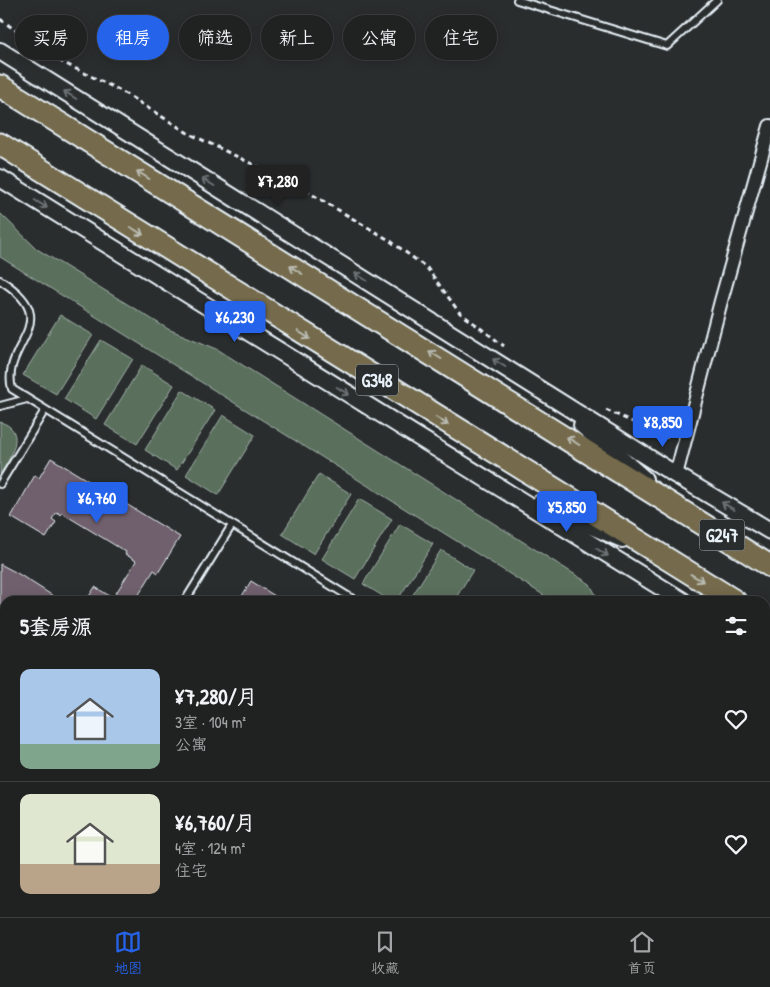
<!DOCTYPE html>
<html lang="zh">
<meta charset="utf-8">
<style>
body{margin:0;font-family:"Patrick Hand","LXGW WenKai TC",sans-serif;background:#2d2f2f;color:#f1f3f6;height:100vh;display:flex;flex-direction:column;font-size:19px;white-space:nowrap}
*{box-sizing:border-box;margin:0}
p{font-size:16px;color:#a2a4a5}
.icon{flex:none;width:28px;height:28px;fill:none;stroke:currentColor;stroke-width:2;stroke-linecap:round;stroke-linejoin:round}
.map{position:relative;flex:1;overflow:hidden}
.details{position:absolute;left:0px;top:596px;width:770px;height:321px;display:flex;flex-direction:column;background:#202222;border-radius:15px 15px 0 0;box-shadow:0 2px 12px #0003,0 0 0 1px #3d3f40}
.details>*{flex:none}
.guide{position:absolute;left:15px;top:15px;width:500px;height:45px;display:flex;gap:10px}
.price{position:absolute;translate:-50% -42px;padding:0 11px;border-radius:5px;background:#2563eb;color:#fff;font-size:16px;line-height:32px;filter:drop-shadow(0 1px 2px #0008)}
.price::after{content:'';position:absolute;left:50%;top:30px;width:15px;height:11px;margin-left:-8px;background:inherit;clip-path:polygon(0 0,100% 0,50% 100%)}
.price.on{background:#222;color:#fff}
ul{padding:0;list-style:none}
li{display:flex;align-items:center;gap:15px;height:125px;padding:0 20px}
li+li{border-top:1px solid #3d3f40}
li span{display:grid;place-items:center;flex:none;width:140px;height:100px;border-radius:10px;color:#555}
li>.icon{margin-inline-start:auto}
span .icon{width:60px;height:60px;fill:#fffc;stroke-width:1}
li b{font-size:21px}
h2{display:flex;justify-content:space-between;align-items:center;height:60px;padding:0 20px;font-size:21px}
.tag{padding:0 18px;border-radius:22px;background:#202222;box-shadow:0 2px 12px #0003,0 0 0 1px #3d3f40;font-size:18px;line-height:45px}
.tag.on{background:#2563eb;color:#fff}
.menu{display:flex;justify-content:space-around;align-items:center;height:70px;border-top:1px solid #3d3f40;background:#202222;font-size:14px;color:#a2a4a5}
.menu a{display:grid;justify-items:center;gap:2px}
.menu .on{color:#2563eb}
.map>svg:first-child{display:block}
</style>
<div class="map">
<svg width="770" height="917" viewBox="0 0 770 917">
<rect width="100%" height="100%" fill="#2a2d2e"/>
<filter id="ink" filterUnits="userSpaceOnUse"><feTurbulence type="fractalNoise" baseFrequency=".02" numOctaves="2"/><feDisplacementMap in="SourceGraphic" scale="10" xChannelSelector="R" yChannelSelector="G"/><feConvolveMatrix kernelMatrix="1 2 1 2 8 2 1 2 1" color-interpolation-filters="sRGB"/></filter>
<g filter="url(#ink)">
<g fill="#5a705c" stroke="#a1b0aa">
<polygon points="0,213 37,249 168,329 217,349 590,584 599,601 553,601 0,257"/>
<polygon points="60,315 93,335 56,394 23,375"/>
<polygon points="101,340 133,359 96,419 64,399"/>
<polygon points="142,365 174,385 137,444 105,425"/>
<polygon points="182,390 215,410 177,470 145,450"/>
<polygon points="223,415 255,435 218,495 186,475"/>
<path d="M0 422C29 430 9 460 0 474Z"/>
<polygon points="319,474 351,494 314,554 282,534"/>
<polygon points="359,499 392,519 355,579 322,559"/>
<polygon points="400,524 433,544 397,601 391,601 363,584"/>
<polygon points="441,550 473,570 454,601 409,601"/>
</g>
<g fill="#6f606d" stroke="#e8f1f8">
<polygon points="51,458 180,537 158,573 154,570 135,601 86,601 95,587 113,598 136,561 125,554 126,552 62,513 61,515 57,512 52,519 56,522 46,538 11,517 35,475 39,478"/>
<polygon points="0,564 17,573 61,601 5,601 5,615 0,612"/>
<polygon points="251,581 283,601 239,601"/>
<polygon points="5,725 5,768 0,769 0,726"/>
</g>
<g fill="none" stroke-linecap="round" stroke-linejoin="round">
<defs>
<g id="service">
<polyline points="517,0 667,46 717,0"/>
<path d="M0 280C67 322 0 343 12 389L356 601"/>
<polyline points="0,406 27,399"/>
<polyline points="0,484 45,410"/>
<polyline points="185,601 232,525"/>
<polyline points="0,645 5,648"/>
<polyline points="0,695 5,694"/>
</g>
<g id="minor">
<polyline points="676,475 721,301 770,126"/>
<polyline points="667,917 669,912"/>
</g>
<g id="tertiary">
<polyline points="0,51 676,475 770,531"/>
<polyline points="0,178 683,601"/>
<polyline points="582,425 644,479"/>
<polyline points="539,504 622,539"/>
<polyline points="765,651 770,654"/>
<polyline points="765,766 770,765"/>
<polyline points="0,830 5,829"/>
</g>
<g id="trunk">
<polyline points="0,86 770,566"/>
<polyline points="0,144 735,601"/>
<polyline points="765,619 770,622"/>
</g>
</defs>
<use href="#service" stroke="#e8f1f8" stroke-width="10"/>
<use href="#minor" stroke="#e8f1f8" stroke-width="16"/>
<use href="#tertiary" stroke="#e8f1f8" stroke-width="20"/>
<use href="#trunk" stroke="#e8f1f8" stroke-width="25"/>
<g stroke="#e8f1f8" stroke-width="3" stroke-dasharray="5 4" stroke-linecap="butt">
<polyline points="0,19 52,57 121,91 188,133 296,185 389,240 427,268 459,312 504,346"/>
<polyline points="606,410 671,439"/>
</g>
<use href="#service" stroke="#2a2d2e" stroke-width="6"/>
<use href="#minor" stroke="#2a2d2e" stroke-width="12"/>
<use href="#tertiary" stroke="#2a2d2e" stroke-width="16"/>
<use href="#trunk" stroke="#746b4b" stroke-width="21"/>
</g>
<defs><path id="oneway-shaft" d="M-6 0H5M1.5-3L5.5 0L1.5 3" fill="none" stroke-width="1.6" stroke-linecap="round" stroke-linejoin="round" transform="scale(1.25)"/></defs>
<g stroke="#6c7275">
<use href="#oneway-shaft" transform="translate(70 95) rotate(-148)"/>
<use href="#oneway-shaft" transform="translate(208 182) rotate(-148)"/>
<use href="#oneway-shaft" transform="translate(41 204) rotate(32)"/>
<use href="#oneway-shaft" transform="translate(361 277) rotate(-148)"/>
<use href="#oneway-shaft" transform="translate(499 363) rotate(-148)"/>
<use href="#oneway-shaft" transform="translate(343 391) rotate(32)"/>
<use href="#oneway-shaft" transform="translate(728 506) rotate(-149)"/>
<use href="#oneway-shaft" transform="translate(602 552) rotate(32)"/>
</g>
<g stroke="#babbb3">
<use href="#oneway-shaft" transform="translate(143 175) rotate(-148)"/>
<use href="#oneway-shaft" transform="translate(137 231) rotate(32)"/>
<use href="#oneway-shaft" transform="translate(296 270) rotate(-148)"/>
<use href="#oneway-shaft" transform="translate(304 335) rotate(32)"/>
<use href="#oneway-shaft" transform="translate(435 355) rotate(-148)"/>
<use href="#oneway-shaft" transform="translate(442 421) rotate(32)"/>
<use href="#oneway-shaft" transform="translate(573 441) rotate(-148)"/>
<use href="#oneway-shaft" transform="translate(697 578) rotate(31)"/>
</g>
</g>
<g text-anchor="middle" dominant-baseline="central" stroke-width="4" stroke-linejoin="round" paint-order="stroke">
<g fill="#2a2d2e" stroke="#afb6bb" stroke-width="1">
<rect x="356" y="364.5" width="42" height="31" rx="4"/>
<rect x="699.5" y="519.5" width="45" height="31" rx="4"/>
</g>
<g font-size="18" font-weight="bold" fill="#e8f1f8">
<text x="377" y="380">G348</text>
<text x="722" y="535">G247</text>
</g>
</g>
</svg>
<b class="price on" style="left:278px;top:207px">¥7,280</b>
<b class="price" style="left:235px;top:343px">¥6,230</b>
<b class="price" style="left:663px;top:448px">¥8,850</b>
<b class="price" style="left:97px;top:524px">¥6,760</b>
<b class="price" style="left:567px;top:533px">¥5,850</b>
<div class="guide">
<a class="tag">买房</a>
<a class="tag on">租房</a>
<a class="tag">筛选</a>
<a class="tag">新上</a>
<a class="tag">公寓</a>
<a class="tag">住宅</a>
</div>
<section class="details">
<h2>5套房源<svg class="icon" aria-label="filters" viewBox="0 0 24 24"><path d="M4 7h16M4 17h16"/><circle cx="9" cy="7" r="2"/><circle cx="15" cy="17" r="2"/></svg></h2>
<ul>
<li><span style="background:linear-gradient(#a9c7e8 75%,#7fa58c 0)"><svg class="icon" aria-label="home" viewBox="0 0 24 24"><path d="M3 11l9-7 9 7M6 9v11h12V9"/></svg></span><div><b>¥7,280/月</b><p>3室 · 104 m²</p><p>公寓</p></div><svg class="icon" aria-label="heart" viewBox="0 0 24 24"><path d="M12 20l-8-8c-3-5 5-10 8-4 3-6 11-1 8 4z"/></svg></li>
<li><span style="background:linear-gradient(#dfe7d0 70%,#b9a48a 0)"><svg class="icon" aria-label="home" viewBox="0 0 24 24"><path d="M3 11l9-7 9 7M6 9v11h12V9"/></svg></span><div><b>¥6,760/月</b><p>4室 · 124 m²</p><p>住宅</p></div><svg class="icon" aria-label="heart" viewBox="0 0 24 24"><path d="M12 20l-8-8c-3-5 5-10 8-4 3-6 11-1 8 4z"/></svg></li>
</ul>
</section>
</div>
<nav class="menu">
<a class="on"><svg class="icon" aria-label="map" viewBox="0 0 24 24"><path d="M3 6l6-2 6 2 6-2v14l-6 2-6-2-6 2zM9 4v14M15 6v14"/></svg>地图</a>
<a><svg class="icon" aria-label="saved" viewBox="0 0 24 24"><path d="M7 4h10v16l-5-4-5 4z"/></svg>收藏</a>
<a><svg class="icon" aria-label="home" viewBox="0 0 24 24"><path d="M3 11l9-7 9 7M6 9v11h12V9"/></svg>首页</a>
</nav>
